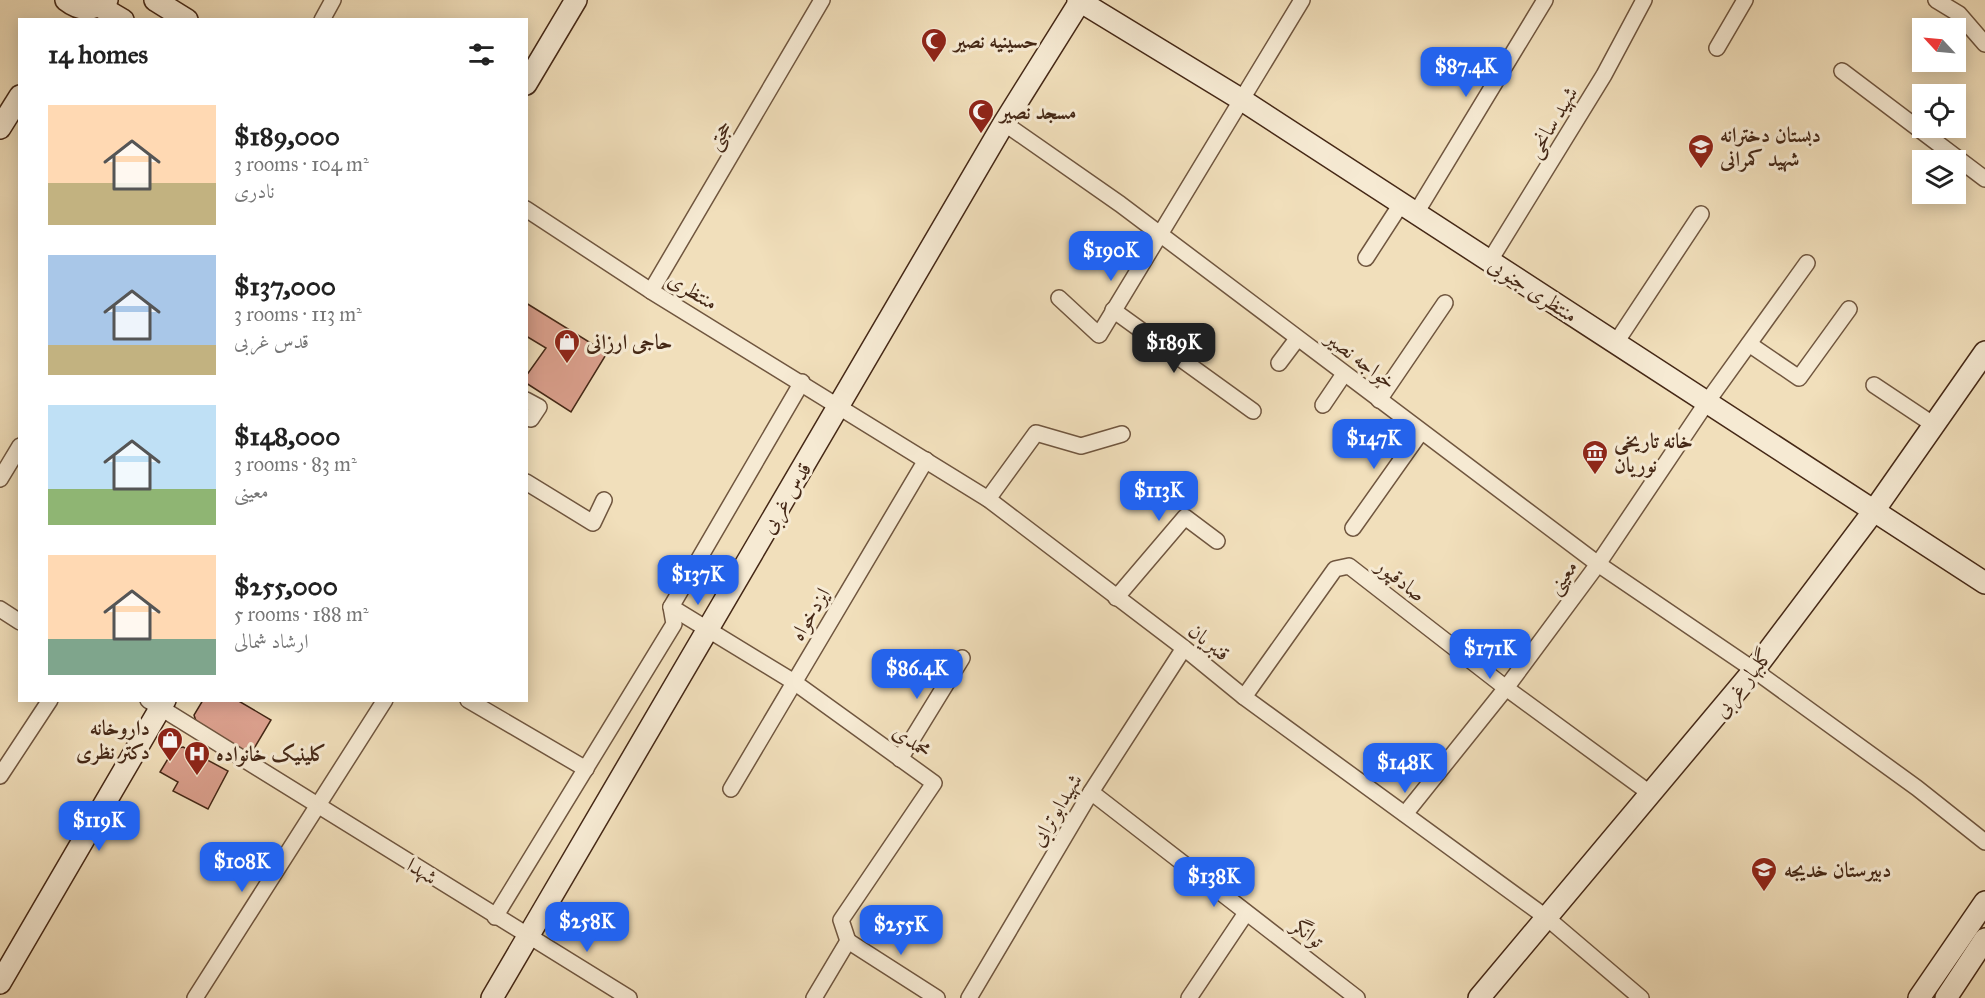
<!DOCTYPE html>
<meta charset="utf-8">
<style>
body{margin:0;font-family:"IM FELL Great Primer",Amiri,serif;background:#f6f6f6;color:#222;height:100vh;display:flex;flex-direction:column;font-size:22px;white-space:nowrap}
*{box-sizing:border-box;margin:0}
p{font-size:20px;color:#767676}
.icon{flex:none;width:33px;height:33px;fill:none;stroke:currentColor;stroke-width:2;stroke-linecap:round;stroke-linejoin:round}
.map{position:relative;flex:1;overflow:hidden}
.details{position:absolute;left:18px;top:18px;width:510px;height:684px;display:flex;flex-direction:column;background:#fff;border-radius:0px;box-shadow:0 3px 15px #0003}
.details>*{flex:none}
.needle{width:39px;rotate:296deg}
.buttons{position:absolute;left:1912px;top:18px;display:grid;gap:12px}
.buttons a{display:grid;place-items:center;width:54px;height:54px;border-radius:0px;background:#fff;box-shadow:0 3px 15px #0003;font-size:30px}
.price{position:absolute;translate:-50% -51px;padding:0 14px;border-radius:12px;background:#2563eb;color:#fff;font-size:20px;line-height:39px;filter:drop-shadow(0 2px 3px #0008)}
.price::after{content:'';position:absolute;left:50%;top:36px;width:18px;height:14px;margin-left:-9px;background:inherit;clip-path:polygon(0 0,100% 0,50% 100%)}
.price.current{background:#222;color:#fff}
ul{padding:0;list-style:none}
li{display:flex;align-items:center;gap:18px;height:150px;padding:0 30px}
li span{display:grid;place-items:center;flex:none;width:168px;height:120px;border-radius:0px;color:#555}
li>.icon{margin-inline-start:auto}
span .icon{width:72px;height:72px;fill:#fffc;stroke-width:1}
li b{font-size:26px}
h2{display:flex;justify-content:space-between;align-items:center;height:72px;padding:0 30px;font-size:26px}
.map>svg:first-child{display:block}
</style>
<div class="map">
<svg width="1985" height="998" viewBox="0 0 1985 998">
<rect width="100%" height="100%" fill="#f1dfbb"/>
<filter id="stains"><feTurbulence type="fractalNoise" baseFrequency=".00333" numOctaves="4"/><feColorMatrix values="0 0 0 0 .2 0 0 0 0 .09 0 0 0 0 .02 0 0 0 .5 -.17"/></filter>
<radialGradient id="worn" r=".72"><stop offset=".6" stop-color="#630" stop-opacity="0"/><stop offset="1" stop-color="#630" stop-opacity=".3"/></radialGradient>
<g fill="#da9f8c" stroke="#452816" stroke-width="1.5">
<polygon points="526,303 607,353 571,412 526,383 526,376 546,348 526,336"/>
<polygon points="203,700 237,700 271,720 249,757 198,727 194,715"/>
<polygon points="183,747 228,771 208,809 173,791 178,782 160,772 174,749"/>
</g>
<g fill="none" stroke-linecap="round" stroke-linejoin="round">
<defs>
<g id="street">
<polyline points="1936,0 1959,14 1985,44"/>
<polyline points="322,20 333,0"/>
<polyline points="1717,48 1745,0"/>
<polyline points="1842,71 1985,179"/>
<polyline points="1004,123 1120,204 1598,564 1754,670 1917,788 1985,842"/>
<polyline points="526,209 651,291 988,499 1184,648 1244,697 1547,918 1641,998"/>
<polyline points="1416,213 1545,0"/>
<polyline points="1366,258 1401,204"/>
<polyline points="1489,262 1604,75 1644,0"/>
<polyline points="651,291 822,0"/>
<polyline points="1059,298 1099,335 1302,0"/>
<polyline points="1113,310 1253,411"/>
<polyline points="1615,344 1701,214"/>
<polyline points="1749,344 1799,378 1849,309"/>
<polyline points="1279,363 1297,339"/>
<polyline points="1874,385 1934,425"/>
<polyline points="526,400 539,407 531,419"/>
<polyline points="1379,400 1445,303"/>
<polyline points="1323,405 1344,374"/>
<polyline points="0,479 20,446"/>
<polyline points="526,482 593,523 604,500"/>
<polyline points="988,499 1036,433 1081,446 1122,434"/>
<polyline points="1353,528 1421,432"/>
<polyline points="1116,598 1185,517 1217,541"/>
<polyline points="671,607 794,682 934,783 841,920 848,941"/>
<polyline points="0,609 20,622"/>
<polyline points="1244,697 1335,569 1349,566 1506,688 1651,794"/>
<polyline points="148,700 629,998"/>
<polyline points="468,700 586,769"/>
<polyline points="900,759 962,658"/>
<polyline points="0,776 50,700"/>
<polyline points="731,789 926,460"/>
<polyline points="1091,792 1357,998"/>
<polyline points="1405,814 1506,688 1598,564 1707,402 1807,263"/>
<polyline points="495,917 674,624 671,607 802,382"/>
<polyline points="848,941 937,998"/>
<polyline points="195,998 385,700"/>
<polyline points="814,998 848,941"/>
<polyline points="969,998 1091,792 1184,648"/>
<polyline points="1189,998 1246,913"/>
</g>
<g id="secondary">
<path d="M66 0C80 11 93 11 107 0"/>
<polyline points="155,0 187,20"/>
<polyline points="1078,0 1242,100 1985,583"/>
<polyline points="99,6 123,20"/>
<polyline points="526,84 576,0"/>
<polyline points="0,128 20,96"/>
<polyline points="0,983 165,700"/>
<polyline points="492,998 1004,123 1081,0"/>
<polyline points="1479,998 1754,670 1873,512 1985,352"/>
<polyline points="1919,998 1985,902"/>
<polyline points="1946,998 1985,939"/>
</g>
</defs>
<use href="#street" stroke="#70563f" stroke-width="18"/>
<use href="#secondary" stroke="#452816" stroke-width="24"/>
<use href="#street" stroke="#f6ead3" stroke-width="15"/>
<use href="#secondary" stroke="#f6ead3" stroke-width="21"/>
</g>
<defs>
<symbol id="mosque-pin" viewBox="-11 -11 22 30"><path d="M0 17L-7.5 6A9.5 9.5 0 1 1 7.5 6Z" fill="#8f2418" stroke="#f6ead3"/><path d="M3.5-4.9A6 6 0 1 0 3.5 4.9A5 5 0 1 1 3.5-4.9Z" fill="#fff"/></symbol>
<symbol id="school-pin" viewBox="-11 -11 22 30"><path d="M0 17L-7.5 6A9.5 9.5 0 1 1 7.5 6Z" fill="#8f2418" stroke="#f6ead3"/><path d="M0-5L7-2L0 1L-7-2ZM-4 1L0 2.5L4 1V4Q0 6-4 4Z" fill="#fff"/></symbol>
<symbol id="shop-pin" viewBox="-11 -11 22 30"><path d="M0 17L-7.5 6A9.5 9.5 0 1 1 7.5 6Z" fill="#8f2418" stroke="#f6ead3"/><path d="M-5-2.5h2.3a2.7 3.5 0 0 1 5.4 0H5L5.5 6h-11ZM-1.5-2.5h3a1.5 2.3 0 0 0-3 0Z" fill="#fff"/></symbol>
<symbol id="museum-pin" viewBox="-11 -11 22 30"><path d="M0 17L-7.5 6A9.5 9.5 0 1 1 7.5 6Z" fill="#8f2418" stroke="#f6ead3"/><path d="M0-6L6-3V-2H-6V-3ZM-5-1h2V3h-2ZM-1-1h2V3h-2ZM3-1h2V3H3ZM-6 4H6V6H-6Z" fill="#fff"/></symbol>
<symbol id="hospital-pin" viewBox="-11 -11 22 30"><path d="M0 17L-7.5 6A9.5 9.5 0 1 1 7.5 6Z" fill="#8f2418" stroke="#f6ead3"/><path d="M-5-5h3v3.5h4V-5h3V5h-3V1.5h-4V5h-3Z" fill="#fff"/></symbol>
</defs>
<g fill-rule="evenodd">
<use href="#mosque-pin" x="919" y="26" width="30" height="40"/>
<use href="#mosque-pin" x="966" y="97" width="30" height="40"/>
<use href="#school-pin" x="1686" y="132" width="30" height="40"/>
<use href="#shop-pin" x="552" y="327" width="30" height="40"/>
<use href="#museum-pin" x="1580" y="438" width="30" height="40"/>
<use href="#shop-pin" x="155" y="725" width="30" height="40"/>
<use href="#hospital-pin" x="182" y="739" width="30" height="40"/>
<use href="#school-pin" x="1749" y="855" width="30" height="40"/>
</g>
<g text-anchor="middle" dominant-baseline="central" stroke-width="6" stroke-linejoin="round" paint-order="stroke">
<g font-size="21" font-weight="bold" fill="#452816" stroke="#f6ead3" text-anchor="start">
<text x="954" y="41">حسینیه نصیر</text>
<text x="1000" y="112">مسجد نصیر</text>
<text x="1720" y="135">دبستان دخترانه<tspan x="1720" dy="24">شهید کمرانی</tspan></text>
<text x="586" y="342">حاجی ارزانی</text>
<text x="1614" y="441">خانه تاریخی<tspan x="1614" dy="24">نوریان</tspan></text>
<text x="150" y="728" text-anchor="end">داروخانه<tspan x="150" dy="24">دکتر نظری</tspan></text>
<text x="216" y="754">کلینیک خانواده</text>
<text x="1784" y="870">دبیرستان خدیجه</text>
</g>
<g font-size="21" fill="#452816" stroke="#f6ead3">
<text transform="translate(1552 122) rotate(-59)">شهید سانحی</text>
<text transform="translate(719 135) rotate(-59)">حجتی</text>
<text transform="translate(1533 290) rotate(33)">منتظری جنوبی</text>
<text transform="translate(693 291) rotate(31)">منتظری</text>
<text transform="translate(1361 360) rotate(37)">خواجه نصیر</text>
<text transform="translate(786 498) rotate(-59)">قدس غربی</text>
<text transform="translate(1562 577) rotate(-53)">معینی</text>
<text transform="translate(1401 580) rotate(38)">صادقپور</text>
<text transform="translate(810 614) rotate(-59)">ایزدخواه</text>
<text transform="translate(1209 642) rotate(39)">قنبریان</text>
<text transform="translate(1743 683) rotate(-52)">گلبهار غربی</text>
<text transform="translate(912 741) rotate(36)">محمدی</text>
<text transform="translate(1056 810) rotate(-59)">شهیدابوترابی</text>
<text transform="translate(422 871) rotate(32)">شهدا</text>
<text transform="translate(1308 933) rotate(38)">توانگر</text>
</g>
</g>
<rect width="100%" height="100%" filter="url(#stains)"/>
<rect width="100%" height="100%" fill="url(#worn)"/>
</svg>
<div class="buttons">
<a><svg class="needle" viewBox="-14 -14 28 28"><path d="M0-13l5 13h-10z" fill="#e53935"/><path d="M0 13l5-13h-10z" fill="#767676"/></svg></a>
<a><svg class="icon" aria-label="locate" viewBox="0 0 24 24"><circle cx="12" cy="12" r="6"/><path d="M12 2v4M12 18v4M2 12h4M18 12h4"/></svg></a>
<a><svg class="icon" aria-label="layers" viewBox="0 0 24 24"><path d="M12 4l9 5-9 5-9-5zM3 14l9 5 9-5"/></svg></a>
</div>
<b class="price" style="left:1466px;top:98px">$87.4K</b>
<b class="price" style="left:1111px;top:282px">$190K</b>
<b class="price current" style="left:1174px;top:374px">$189K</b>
<b class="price" style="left:1374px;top:470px">$147K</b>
<b class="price" style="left:1159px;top:522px">$113K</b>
<b class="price" style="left:698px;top:606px">$137K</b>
<b class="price" style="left:1490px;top:680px">$171K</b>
<b class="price" style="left:917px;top:700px">$86.4K</b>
<b class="price" style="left:1405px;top:794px">$148K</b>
<b class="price" style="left:99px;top:852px">$119K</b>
<b class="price" style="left:242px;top:893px">$108K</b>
<b class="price" style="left:1214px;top:908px">$138K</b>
<b class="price" style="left:587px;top:953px">$258K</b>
<b class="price" style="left:901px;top:956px">$255K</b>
<section class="details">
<h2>14 homes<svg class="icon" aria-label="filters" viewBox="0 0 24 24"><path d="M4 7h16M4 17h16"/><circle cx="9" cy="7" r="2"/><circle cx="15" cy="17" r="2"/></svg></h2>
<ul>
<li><span style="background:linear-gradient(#ffd9b3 65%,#c2b280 0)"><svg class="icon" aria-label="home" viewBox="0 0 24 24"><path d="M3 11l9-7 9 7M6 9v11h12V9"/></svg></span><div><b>$189,000</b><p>3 rooms · 104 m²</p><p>نادری</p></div></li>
<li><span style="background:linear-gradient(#a9c7e8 75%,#c2b280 0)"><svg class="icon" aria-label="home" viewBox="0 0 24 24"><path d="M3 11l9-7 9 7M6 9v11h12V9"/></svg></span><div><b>$137,000</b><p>3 rooms · 113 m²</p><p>قدس غربی</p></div></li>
<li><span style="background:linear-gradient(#bfe0f5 70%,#8fb573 0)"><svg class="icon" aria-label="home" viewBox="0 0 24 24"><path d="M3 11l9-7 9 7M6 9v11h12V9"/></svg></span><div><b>$148,000</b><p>3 rooms · 83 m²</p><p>معینی</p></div></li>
<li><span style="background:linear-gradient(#ffd9b3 70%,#7fa58c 0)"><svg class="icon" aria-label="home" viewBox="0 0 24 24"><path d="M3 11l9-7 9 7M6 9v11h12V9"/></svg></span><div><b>$255,000</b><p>5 rooms · 188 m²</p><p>ارشاد شمالی</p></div></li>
</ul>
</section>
</div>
